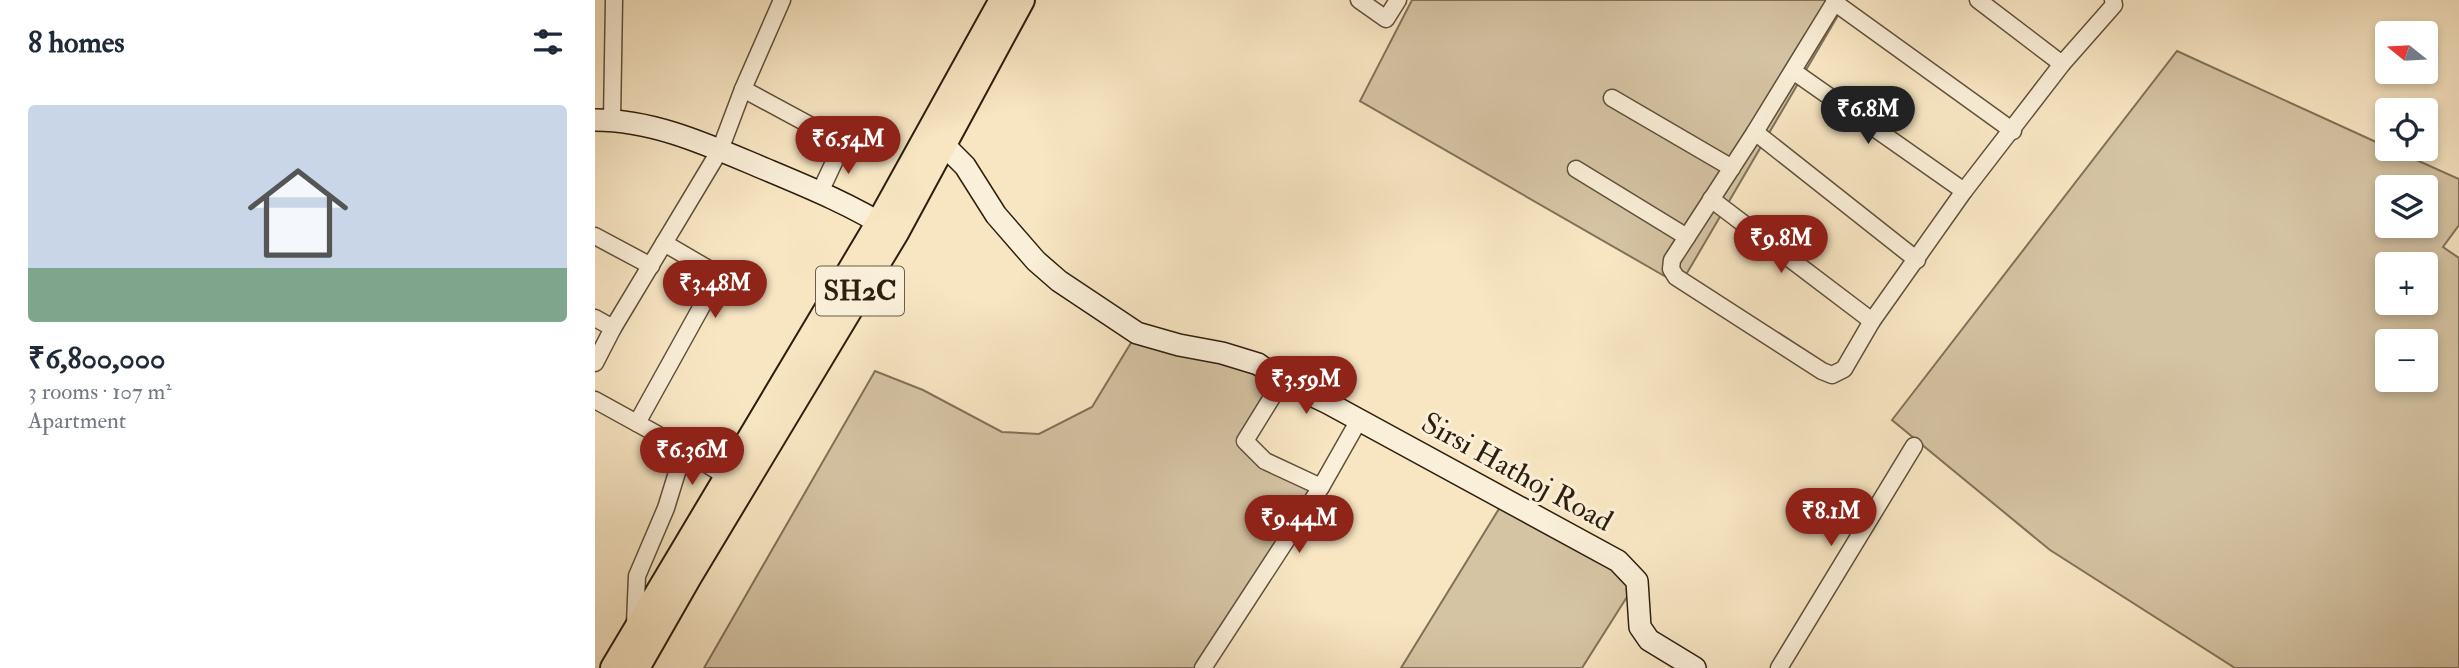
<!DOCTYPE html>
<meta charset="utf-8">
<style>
body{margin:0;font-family:"IM FELL Double Pica",serif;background:#f2f2f3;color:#1f2937;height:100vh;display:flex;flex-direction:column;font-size:26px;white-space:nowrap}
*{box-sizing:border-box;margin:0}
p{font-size:23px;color:#747a83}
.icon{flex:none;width:38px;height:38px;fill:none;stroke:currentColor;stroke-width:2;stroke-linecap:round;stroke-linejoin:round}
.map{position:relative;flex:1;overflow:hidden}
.panel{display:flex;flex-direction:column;background:#fff;width:595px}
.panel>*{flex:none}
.needle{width:46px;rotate:288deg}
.buttons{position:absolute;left:1780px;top:21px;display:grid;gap:14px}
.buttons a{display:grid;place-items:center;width:63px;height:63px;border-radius:7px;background:#fff;box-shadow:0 4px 10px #0003;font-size:35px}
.price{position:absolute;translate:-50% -60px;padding:0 16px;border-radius:24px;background:#8f2418;color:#fff;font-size:23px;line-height:46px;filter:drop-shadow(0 2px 4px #0008)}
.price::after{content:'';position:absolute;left:50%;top:42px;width:21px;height:16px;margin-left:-10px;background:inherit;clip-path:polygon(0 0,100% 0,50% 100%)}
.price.active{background:#222;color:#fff}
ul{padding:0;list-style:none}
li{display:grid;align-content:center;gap:14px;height:371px;padding:0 28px}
li span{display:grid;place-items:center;height:217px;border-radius:7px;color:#555}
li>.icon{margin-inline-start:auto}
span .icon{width:126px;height:126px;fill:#fffc;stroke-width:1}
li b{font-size:30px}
h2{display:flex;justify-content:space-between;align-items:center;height:84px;padding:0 28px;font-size:30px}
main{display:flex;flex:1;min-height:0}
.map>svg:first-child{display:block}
</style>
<main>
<section class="panel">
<h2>8 homes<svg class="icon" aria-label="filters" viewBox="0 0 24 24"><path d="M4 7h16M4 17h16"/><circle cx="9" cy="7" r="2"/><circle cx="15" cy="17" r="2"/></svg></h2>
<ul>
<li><span style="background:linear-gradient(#c9d6e8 75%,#7fa58c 0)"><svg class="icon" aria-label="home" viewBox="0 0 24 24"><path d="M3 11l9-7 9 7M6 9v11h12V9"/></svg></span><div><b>₹6,800,000</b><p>3 rooms · 107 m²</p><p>Apartment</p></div></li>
</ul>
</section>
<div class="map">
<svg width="1864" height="668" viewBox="0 0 1864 668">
<rect width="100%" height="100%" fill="#f8e6c3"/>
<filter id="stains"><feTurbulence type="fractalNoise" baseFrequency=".00286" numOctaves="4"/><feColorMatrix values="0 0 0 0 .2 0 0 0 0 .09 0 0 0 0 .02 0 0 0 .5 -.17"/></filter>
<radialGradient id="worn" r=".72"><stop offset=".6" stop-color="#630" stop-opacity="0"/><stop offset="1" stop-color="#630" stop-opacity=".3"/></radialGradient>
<g fill="#d5c4a4" stroke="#807259" stroke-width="2" fill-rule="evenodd">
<polygon points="817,0 1252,0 1085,285 765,101"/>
<path d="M1582 51 1792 147V149H1797L1864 179V225L1848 247 1864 258V668H1640L1455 550 1297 420ZM1792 187H1830V226H1792ZM1792 264H1830V303H1792ZM1792 341H1830V380H1792Z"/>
<polygon points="542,333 687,381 650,441 726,487 608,668 109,668 280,371 328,390 407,432 444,434 497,407"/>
<polygon points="910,499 1042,581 987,668 806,668"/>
</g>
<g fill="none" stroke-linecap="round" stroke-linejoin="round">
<defs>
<g id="street">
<polyline points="764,0 791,19 803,0"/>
<polyline points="1241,0 1160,132 1077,260 1076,269 1081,277 1227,371 1237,375 1249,369 1277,321 1369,191 1467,64 1519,5 1518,0"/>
<polyline points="1383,0 1467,64"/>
<polyline points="1239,2 1418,131"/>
<polyline points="1198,71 1369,191"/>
<polyline points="148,89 187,0"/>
<polyline points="1017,98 1137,168"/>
<polyline points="17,120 19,0"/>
<polyline points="1160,132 1322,260"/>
<polyline points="981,169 1092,237"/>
<polyline points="1116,199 1277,321"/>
<polyline points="0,236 56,266"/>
<polyline points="0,318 18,328 0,363"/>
<polyline points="18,328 125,150 148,89 248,143 225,192"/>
<polyline points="687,381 650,441 670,461 726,487"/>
<polyline points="0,400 78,443 84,466 71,508 42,576 40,623"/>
<polyline points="42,423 118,286 120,279 117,271 69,243"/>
<polyline points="78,443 132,477"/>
<polyline points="608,668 726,487 764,420"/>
<polyline points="1184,668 1319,446"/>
</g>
<g id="secondary">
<path d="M0 120C60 120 115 146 170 169 213 187 257 205 296 230"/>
<polyline points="336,136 349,145 370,166 401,215 441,261 464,281 542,333 584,345 627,353 663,364 687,381 733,403 1023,561 1042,581 1045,627 1054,640 1100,668"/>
</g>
<g id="primary">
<polyline points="18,668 284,222 407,0"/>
<polyline points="42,668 94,577 301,233 427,0"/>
</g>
</defs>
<use href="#street" stroke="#5f513b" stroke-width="19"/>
<use href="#secondary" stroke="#2c1f0e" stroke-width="24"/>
<use href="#primary" stroke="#2c1f0e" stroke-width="28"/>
<use href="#street" stroke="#faefd8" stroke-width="16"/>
<use href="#secondary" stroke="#faefd8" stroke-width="21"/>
<use href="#primary" stroke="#f8e6c3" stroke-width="24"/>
</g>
<g text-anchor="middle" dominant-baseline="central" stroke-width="6" stroke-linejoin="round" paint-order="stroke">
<rect fill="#faefd8" stroke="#6a5d4b" stroke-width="2" x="221" y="266.5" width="88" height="49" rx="5"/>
<g font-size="28" font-weight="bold" fill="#2c1f0e">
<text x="265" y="291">SH2C</text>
</g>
<g font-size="30" fill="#2c1f0e" stroke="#faefd8">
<text transform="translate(922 472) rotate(29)">Sirsi Hathoj Road</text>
</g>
</g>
<rect width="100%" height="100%" filter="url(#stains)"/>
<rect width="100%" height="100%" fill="url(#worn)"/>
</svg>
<div class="buttons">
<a><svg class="needle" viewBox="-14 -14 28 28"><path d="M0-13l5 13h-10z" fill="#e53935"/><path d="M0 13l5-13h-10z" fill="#747a83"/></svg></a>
<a><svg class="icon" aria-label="locate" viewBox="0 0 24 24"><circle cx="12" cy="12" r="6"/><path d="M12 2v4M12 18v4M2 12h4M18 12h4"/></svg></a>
<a><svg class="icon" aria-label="layers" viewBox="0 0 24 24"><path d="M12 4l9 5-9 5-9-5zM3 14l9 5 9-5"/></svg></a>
<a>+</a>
<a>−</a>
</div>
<b class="price active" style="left:1273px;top:146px">₹6.8M</b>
<b class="price" style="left:253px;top:176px">₹6.54M</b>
<b class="price" style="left:1186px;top:275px">₹9.8M</b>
<b class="price" style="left:120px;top:320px">₹3.48M</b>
<b class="price" style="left:711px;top:416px">₹3.59M</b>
<b class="price" style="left:97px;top:487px">₹6.36M</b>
<b class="price" style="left:1236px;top:548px">₹8.1M</b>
<b class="price" style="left:704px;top:555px">₹9.44M</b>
</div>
</main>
